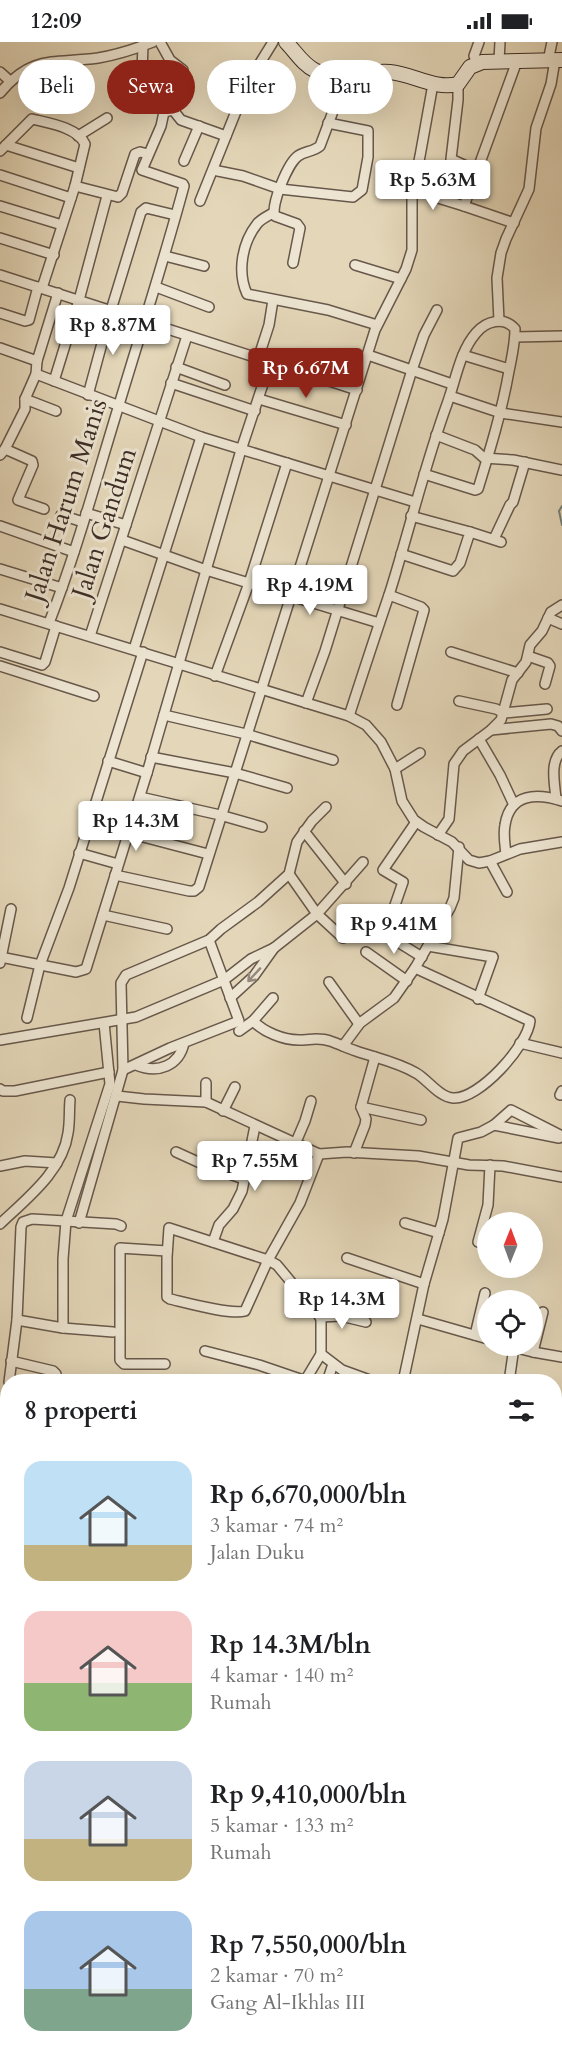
<!DOCTYPE html>
<html lang="id">
<meta charset="utf-8">
<style>
body{margin:0;font-family:Cardo,serif;background:#f6f6f6;color:#202124;height:100vh;display:flex;flex-direction:column;font-size:22px;white-space:nowrap}
*{box-sizing:border-box;margin:0}
p{font-size:20px;color:#757577}
.icon{flex:none;width:33px;height:33px;fill:none;stroke:currentColor;stroke-width:2;stroke-linecap:round;stroke-linejoin:round}
.map{position:relative;flex:1;overflow:hidden}
.sheet{position:absolute;left:0px;top:1332px;width:562px;height:686px;display:flex;flex-direction:column;background:#fff;border-radius:24px 24px 0 0;box-shadow:0 6px 24px #0002}
.sheet>*{flex:none}
.banner{position:absolute;left:18px;top:18px;width:526px;height:54px;display:flex;gap:12px}
.needle{width:39px;rotate:1deg}
.tools{position:absolute;left:477px;top:1170px;display:grid;gap:12px}
.tools a{display:grid;place-items:center;width:66px;height:66px;border-radius:50%;background:#fff;box-shadow:0 6px 24px #0002;font-size:30px}
.price{position:absolute;translate:-50% -51px;padding:0 14px;border-radius:6px;background:#fff;color:#222;font-size:20px;line-height:39px;filter:drop-shadow(0 2px 3px #0008)}
.price::after{content:'';position:absolute;left:50%;top:36px;width:18px;height:14px;margin-left:-9px;background:inherit;clip-path:polygon(0 0,100% 0,50% 100%)}
.price.selected{background:#8f2418;color:#fff}
ul{padding:0;list-style:none}
li{display:flex;align-items:center;gap:18px;height:150px;padding:0 24px}
li span{display:grid;place-items:center;flex:none;width:168px;height:120px;border-radius:18px;color:#555}
li>.icon{margin-inline-start:auto}
span .icon{width:72px;height:72px;fill:#fffc;stroke-width:1}
li b{font-size:26px}
h2{display:flex;justify-content:space-between;align-items:center;height:72px;padding:0 24px;font-size:26px}
.tag{padding:0 21px;border-radius:27px;background:#fff;box-shadow:0 6px 24px #0002;font-size:21px;line-height:54px}
.tag.selected{background:#8f2418;color:#fff}
.status{display:flex;justify-content:space-between;align-items:center;height:42px;padding:0 30px;background:#fff;direction:ltr}
.status svg{height:16px;fill:currentColor}
.map>svg:first-child{display:block}
</style>
<div class="status"><b>12:09</b><svg viewBox="0 0 49 12"><path d="M0 12V9h3v3zM5 12V6h3v6zM10 12V3h3v9zM15 12V0h3v12zM26 1h20v11H26zM47 4h2v5h-2z"/></svg></div>
<div class="map">
<svg width="562" height="2017" viewBox="0 0 562 2017">
<rect width="100%" height="100%" fill="#e4d7b9"/>
<filter id="stains"><feTurbulence type="fractalNoise" baseFrequency=".00333" numOctaves="4"/><feColorMatrix values="0 0 0 0 .2 0 0 0 0 .09 0 0 0 0 .02 0 0 0 .5 -.17"/></filter>
<radialGradient id="worn" r=".72"><stop offset=".6" stop-color="#630" stop-opacity="0"/><stop offset="1" stop-color="#630" stop-opacity=".3"/></radialGradient>
<g fill="none" stroke-linecap="round" stroke-linejoin="round">
<g stroke="#72807c" stroke-width="2">
<polyline points="562,464 559,469 562,483"/>
<polyline points="555,1609 562,1601"/>
<polyline points="554,2010 562,2009"/>
<polyline points="413,2017 445,2014 455,2010"/>
<polyline points="531,2017 537,2010"/>
</g>
<defs>
<g id="street">
<polyline points="160,0 170,18 183,28 177,46 179,51 169,63"/>
<polyline points="499,19 500,0"/>
<polyline points="548,19 552,0"/>
<polyline points="478,21 474,14 479,0"/>
<polyline points="0,30 10,39"/>
<polyline points="458,42 458,58 451,117 477,129 464,164 514,181"/>
<path d="M0 51C32 12 54 22 98 16 116 13 135 7 153 0"/>
<polyline points="173,68 181,78 226,94"/>
<polyline points="78,94 107,76"/>
<polyline points="6,103 79,126"/>
<path d="M0 109 32 77C48 81 77 85 85 102L75 144 42 246"/>
<polyline points="184,119 199,84"/>
<polyline points="213,128 243,134 280,147 353,155 362,148 368,115 368,89 328,81"/>
<polyline points="477,129 517,19"/>
<polyline points="0,133 71,156"/>
<polyline points="415,141 438,149 438,156 464,164"/>
<polyline points="75,144 118,155 122,151 135,112 140,110 148,112"/>
<polyline points="200,159 247,42 273,0"/>
<polyline points="0,164 62,183"/>
<path d="M273 171C268 174 261 177 257 182 242 201 237 230 247 252L328 268 377 283"/>
<polyline points="0,196 54,213"/>
<polyline points="165,214 204,224"/>
<path d="M293 221 300 186 297 182 275 174C270 164 288 121 298 114 305 109 313 110 320 104L338 56 343 32"/>
<polyline points="355,223 401,237"/>
<polyline points="0,233 357,348"/>
<polyline points="156,245 209,265"/>
<polyline points="0,271 25,279 29,278 38,245"/>
<polyline points="499,279 497,236 501,211 506,197 529,147 536,86 551,42 555,18"/>
<polyline points="515,295 562,294"/>
<polyline points="0,306 37,319"/>
<polyline points="368,313 452,342"/>
<polyline points="463,313 509,327"/>
<polyline points="258,317 269,283 273,258"/>
<polyline points="176,325 225,343"/>
<polyline points="36,332 201,395 415,460"/>
<polyline points="54,339 79,258 107,154"/>
<polyline points="171,341 255,369"/>
<polyline points="88,353 111,268 141,170 146,166 175,173"/>
<polyline points="450,354 501,371 562,380"/>
<polyline points="25,357 56,369"/>
<polyline points="259,357 346,383"/>
<polyline points="436,393 475,408 484,416 513,418 562,428"/>
<polyline points="5,407 25,367 25,357 36,332 37,319 58,251"/>
<polyline points="0,413 5,407 32,419 33,423 18,458 44,467"/>
<polyline points="86,471 126,483"/>
<polyline points="61,473 83,480"/>
<polyline points="0,484 74,510"/>
<polyline points="470,490 501,500"/>
<polyline points="494,497 510,463 513,460 525,420"/>
<polyline points="122,498 206,528 379,581"/>
<polyline points="401,512 453,529 460,521 470,490 411,474"/>
<polyline points="0,527 62,546"/>
<polyline points="389,553 421,565 424,568 397,663"/>
<polyline points="0,567 349,674 366,683 381,700 395,727 402,759 414,778 424,785 452,800 469,818 479,821 490,819 520,807 562,800"/>
<polyline points="548,576 562,582"/>
<path d="M49 581C75 514 94 445 115 376 138 299 163 222 184 144L183 142 142 128 161 84 164 70 173 68C163 54 157 57 141 56L143 3"/>
<polyline points="90,594 187,294"/>
<polyline points="134,607 201,395"/>
<polyline points="0,610 42,623 45,620 56,584"/>
<polyline points="451,610 518,631"/>
<polyline points="528,614 548,621 550,624 545,642"/>
<polyline points="0,624 94,654"/>
<polyline points="215,634 249,541 287,421"/>
<polyline points="459,659 496,667 504,671 547,667"/>
<polyline points="306,661 325,609 412,328 424,293 437,268"/>
<polyline points="164,673 246,692 333,718"/>
<path d="M349 674C362 634 375 594 389 553 409 490 424 425 447 362 456 338 459 311 476 291 486 279 504 274 515 287 515 301 512 315 509 329 502 369 490 408 478 447L475 448 424 432"/>
<polyline points="491,688 551,682 558,684 562,689"/>
<polyline points="479,697 500,733 514,763"/>
<polyline points="151,715 235,731 287,746"/>
<polyline points="108,719 147,731"/>
<polyline points="395,727 420,711"/>
<polyline points="140,755 220,773 262,785"/>
<path d="M556 757C555 743 549 719 562 709"/>
<polyline points="416,780 383,828 403,840 385,892 422,915"/>
<polyline points="304,789 346,842"/>
<polyline points="128,791 208,812"/>
<polyline points="438,793 449,777 454,722 463,709 491,688 501,678 512,638 526,620 530,603 542,589 551,570 562,563"/>
<polyline points="79,811 118,822"/>
<path d="M506 812C505 803 503 793 505 783 510 751 537 751 562 759"/>
<polyline points="490,819 507,850"/>
<polyline points="289,832 317,872 343,896"/>
<polyline points="115,833 189,849 194,849 199,845 375,288 406,227 412,208 412,153 420,114 433,42"/>
<polyline points="103,873 167,887"/>
<polyline points="428,904 493,915 478,957"/>
<polyline points="366,910 407,939"/>
<polyline points="0,915 76,930 86,927 147,731 241,408 270,321"/>
<polyline points="0,921 11,867"/>
<polyline points="329,940 359,982"/>
<polyline points="230,956 254,934 274,906"/>
<polyline points="27,976 40,923 69,846 143,610"/>
<path d="M253 979C264 990 283 998 299 998 310 998 319 995 330 999 339 1002 347 1006 356 1009 376 1016 397 1020 416 1031 427 1037 439 1055 453 1056 479 1058 528 1003 530 979L415 926"/>
<polyline points="239,989 253,979 273,956"/>
<polyline points="0,998 136,975 224,938 251,917 274,906 317,872 363,820"/>
<polyline points="520,1001 562,1011"/>
<polyline points="343,1004 360,981 394,956 415,926 450,866 454,856 459,805"/>
<path d="M136 1023C158 1032 179 1024 184 1001"/>
<polyline points="123,1028 170,1006 239,979 209,898"/>
<polyline points="206,1041 206,1060"/>
<polyline points="0,1047 3,1049 15,1049 109,1030"/>
<polyline points="560,1053 562,1049"/>
<polyline points="117,1054 144,1057 206,1060 319,1112 347,1110 418,1114 469,1123 503,1124 562,1135"/>
<polyline points="361,1065 421,1078"/>
<polyline points="223,1069 235,1045"/>
<polyline points="494,1083 559,1096"/>
<polyline points="296,1100 305,1079 311,1059"/>
<polyline points="176,1110 209,1125 244,1137"/>
<polyline points="354,1111 365,1083 366,1077 361,1065 375,1015"/>
<path d="M319 1112 300 1161 268 1218 245 1269C230 1273 187 1261 170 1257L167 1255V1215L169 1186 268 1218 277 1223 320 1275 321 1278V1312L342 1328 375 1340"/>
<polyline points="0,1124 25,1119 57,1121"/>
<polyline points="79,1181 123,1028 121,941 126,933 209,898 221,887 258,860 289,832 297,800 312,779 326,765"/>
<polyline points="405,1181 439,1191"/>
<path d="M0 1182C26 1157 63 1129 68 1091 70 1080 69 1069 70 1058"/>
<polyline points="213,1200 219,1183 233,1167 242,1149 255,1084"/>
<polyline points="478,1200 488,1163 490,1123"/>
<polyline points="347,1216 424,1242"/>
<polyline points="518,1258 519,1256"/>
<polyline points="320,1275 341,1274 366,1280"/>
<polyline points="418,1277 488,1297"/>
<polyline points="17,1278 63,1286 113,1290"/>
<polyline points="63,1286 63,1217 66,1179 110,1042 104,981"/>
<polyline points="475,1293 485,1251"/>
<polyline points="509,1304 533,1310 562,1315"/>
<polyline points="205,1309 259,1323 303,1338 306,1337 321,1312"/>
<polyline points="533,1310 543,1270"/>
<polyline points="11,1319 53,1329 56,1332 56,1340"/>
<polyline points="165,1322 124,1322 120,1318 120,1206 167,1209"/>
<polyline points="9,1340 17,1278 21,1185 23,1180 32,1177 116,1182 121,1184"/>
<polyline points="167,1340 167,1339"/>
<polyline points="327,1340 333,1322"/>
<polyline points="403,1340 424,1242 443,1177 458,1096 481,1090 494,1083 511,1068 562,1094"/>
<polyline points="509,1340 514,1305"/>
<polyline points="555,1389 562,1371"/>
<polyline points="0,1390 5,1383 8,1356"/>
<polyline points="0,1431 8,1434"/>
<polyline points="0,1463 8,1465"/>
<polyline points="555,1528 562,1531"/>
<polyline points="555,1563 562,1555"/>
<polyline points="0,1639 8,1642"/>
<polyline points="0,1683 8,1686"/>
<polyline points="0,1735 4,1737 0,1746"/>
<polyline points="0,1786 8,1771"/>
<polyline points="0,1835 8,1837"/>
<polyline points="0,1879 8,1881"/>
<polyline points="0,1922 5,1911"/>
<polyline points="0,1992 8,1996"/>
<polyline points="36,2010 38,2011"/>
<polyline points="299,2010 316,2017"/>
<polyline points="264,2017 266,2010"/>
</g>
<g id="secondary">
<path d="M286 0C295 9 303 23 316 29 338 38 367 28 390 30 413 32 435 48 458 42L470 25 482 20 562 18"/>
<polyline points="0,1524 8,1525"/>
<polyline points="555,1680 562,1685"/>
</g>
</defs>
<use href="#street" stroke="#67584b" stroke-width="12"/>
<use href="#secondary" stroke="#3d2d26" stroke-width="16"/>
<use href="#street" stroke="#ede5d2" stroke-width="9"/>
<use href="#secondary" stroke="#ede5d2" stroke-width="14"/>
</g>
<defs><path id="oneway-shaft" d="M-6 0H5M1.5-3L5.5 0L1.5 3" fill="none" stroke-width="1.6" stroke-linecap="round" stroke-linejoin="round" transform="scale(1.5)"/></defs>
<use stroke="#95897c" href="#oneway-shaft" transform="translate(254 933) rotate(133)"/>
<g text-anchor="middle" dominant-baseline="central" stroke-width="6" stroke-linejoin="round" paint-order="stroke">
<g font-size="26" fill="#3d2d26" stroke="#ede5d2">
<text transform="translate(66 458) rotate(-72)">Jalan Harum Manis</text>
<text transform="translate(104 481) rotate(-72)">Jalan Gandum</text>
</g>
</g>
<rect width="100%" height="100%" filter="url(#stains)"/>
<rect width="100%" height="100%" fill="url(#worn)"/>
</svg>
<div class="tools">
<a><svg class="needle" viewBox="-14 -14 28 28"><path d="M0-13l5 13h-10z" fill="#e53935"/><path d="M0 13l5-13h-10z" fill="#757577"/></svg></a>
<a><svg class="icon" aria-label="locate" viewBox="0 0 24 24"><circle cx="12" cy="12" r="6"/><path d="M12 2v4M12 18v4M2 12h4M18 12h4"/></svg></a>
</div>
<b class="price" style="left:433px;top:169px">Rp 5.63M</b>
<b class="price" style="left:113px;top:314px">Rp 8.87M</b>
<b class="price selected" style="left:306px;top:357px">Rp 6.67M</b>
<b class="price" style="left:310px;top:574px">Rp 4.19M</b>
<b class="price" style="left:136px;top:810px">Rp 14.3M</b>
<b class="price" style="left:394px;top:913px">Rp 9.41M</b>
<b class="price" style="left:255px;top:1150px">Rp 7.55M</b>
<b class="price" style="left:342px;top:1288px">Rp 14.3M</b>
<div class="banner">
<a class="tag">Beli</a>
<a class="tag selected">Sewa</a>
<a class="tag">Filter</a>
<a class="tag">Baru</a>
</div>
<section class="sheet">
<h2>8 properti<svg class="icon" aria-label="filters" viewBox="0 0 24 24"><path d="M4 7h16M4 17h16"/><circle cx="9" cy="7" r="2"/><circle cx="15" cy="17" r="2"/></svg></h2>
<ul>
<li><span style="background:linear-gradient(#bfe0f5 70%,#c2b280 0)"><svg class="icon" aria-label="home" viewBox="0 0 24 24"><path d="M3 11l9-7 9 7M6 9v11h12V9"/></svg></span><div><b>Rp 6,670,000/bln</b><p>3 kamar · 74 m²</p><p>Jalan Duku</p></div></li>
<li><span style="background:linear-gradient(#f6c9c9 60%,#8fb573 0)"><svg class="icon" aria-label="home" viewBox="0 0 24 24"><path d="M3 11l9-7 9 7M6 9v11h12V9"/></svg></span><div><b>Rp 14.3M/bln</b><p>4 kamar · 140 m²</p><p>Rumah</p></div></li>
<li><span style="background:linear-gradient(#c9d6e8 65%,#c2b280 0)"><svg class="icon" aria-label="home" viewBox="0 0 24 24"><path d="M3 11l9-7 9 7M6 9v11h12V9"/></svg></span><div><b>Rp 9,410,000/bln</b><p>5 kamar · 133 m²</p><p>Rumah</p></div></li>
<li><span style="background:linear-gradient(#a9c7e8 65%,#7fa58c 0)"><svg class="icon" aria-label="home" viewBox="0 0 24 24"><path d="M3 11l9-7 9 7M6 9v11h12V9"/></svg></span><div><b>Rp 7,550,000/bln</b><p>2 kamar · 70 m²</p><p>Gang Al-Ikhlas III</p></div></li>
</ul>
</section>
</div>
